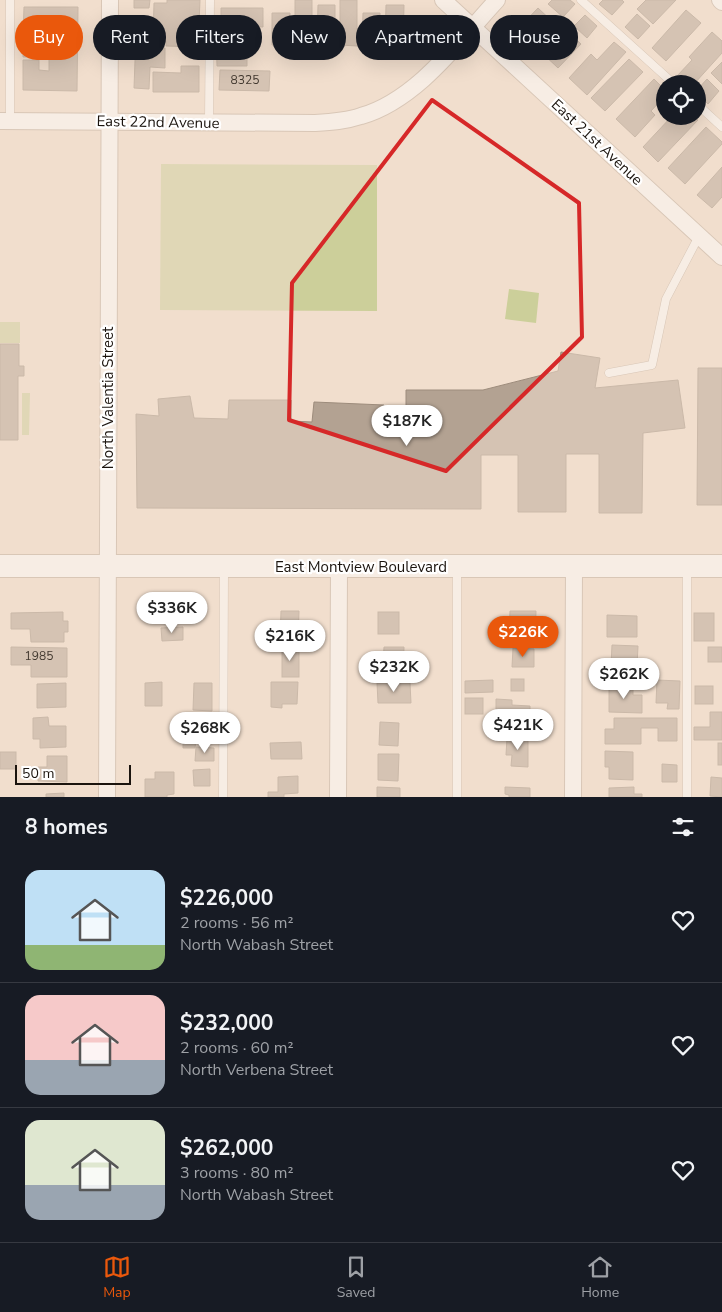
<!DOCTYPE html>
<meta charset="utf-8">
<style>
body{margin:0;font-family:"Nunito Sans",sans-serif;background:#20242c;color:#f1f3f6;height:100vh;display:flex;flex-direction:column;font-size:19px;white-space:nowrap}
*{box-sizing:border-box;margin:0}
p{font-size:16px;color:#9ea1a6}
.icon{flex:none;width:28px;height:28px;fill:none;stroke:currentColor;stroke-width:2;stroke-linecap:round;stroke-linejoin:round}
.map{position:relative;height:797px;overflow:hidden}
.panel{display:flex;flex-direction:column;background:#171b24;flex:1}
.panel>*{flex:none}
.banner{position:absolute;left:15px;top:15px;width:692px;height:45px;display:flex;gap:10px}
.fabs{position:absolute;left:656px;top:75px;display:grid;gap:10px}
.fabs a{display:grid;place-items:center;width:50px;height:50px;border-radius:50%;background:#171b24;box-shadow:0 5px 20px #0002;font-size:25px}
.scale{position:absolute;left:15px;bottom:12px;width:116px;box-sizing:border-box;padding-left:5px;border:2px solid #1b140e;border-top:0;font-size:14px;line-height:18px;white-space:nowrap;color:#1b140e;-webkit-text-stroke:4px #fff;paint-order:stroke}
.price{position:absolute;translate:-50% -42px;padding:0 11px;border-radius:18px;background:#fff;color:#222;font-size:16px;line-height:32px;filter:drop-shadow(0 1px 2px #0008)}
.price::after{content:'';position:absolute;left:50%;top:30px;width:15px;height:11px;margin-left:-8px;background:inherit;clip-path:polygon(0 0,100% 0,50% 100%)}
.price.active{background:#ea580c;color:#fff}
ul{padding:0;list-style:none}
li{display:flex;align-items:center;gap:15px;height:125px;padding:0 25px}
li+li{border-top:1px solid #363941}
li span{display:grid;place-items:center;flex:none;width:140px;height:100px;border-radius:15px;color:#555}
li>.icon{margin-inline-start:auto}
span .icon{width:60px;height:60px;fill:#fffc;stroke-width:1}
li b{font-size:21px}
h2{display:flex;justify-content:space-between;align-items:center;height:60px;padding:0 25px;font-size:21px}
.pill{padding:0 18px;border-radius:22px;background:#171b24;box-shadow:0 5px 20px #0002;font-size:18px;line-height:45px}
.pill.active{background:#ea580c;color:#fff}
.tabs{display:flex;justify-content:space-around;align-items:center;height:70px;border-top:1px solid #363941;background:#171b24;font-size:14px;color:#9ea1a6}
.tabs a{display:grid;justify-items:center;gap:2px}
.tabs .active{color:#ea580c}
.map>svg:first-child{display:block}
</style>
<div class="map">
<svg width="722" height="797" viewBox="0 0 722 797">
<rect width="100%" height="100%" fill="#f1decd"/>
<g fill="#cccf9a">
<polygon points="161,164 377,165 377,311 160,310"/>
<polygon points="509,289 539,293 536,323 505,319"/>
<rect x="0" y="322" width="20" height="21"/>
<polygon points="22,393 30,393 29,435 22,435"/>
</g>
<g fill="#b3a292" stroke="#9d8c7c">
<polygon points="134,0 150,0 149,8 134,8"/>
<polygon points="167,0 200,0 198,47 166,46 166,41 153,41 154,3 167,3"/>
<rect x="295" y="0" width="17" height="46"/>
<polygon points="340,0 357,0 357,46 340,45"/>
<polygon points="552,0 570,0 575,4 563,17 548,4"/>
<polygon points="603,0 622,0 624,2 612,15 599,4"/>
<polygon points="646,0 676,0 653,24 637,9"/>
<polygon points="318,5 335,5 335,45 317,45"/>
<polygon points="386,5 404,5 403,47 385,46"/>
<polygon points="24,7 78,7 77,91 23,90 23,60 39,60 39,70 49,71 49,42 44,42 44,27 39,27 39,37 23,37"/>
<polygon points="221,8 263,8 263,27 221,26"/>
<polygon points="538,8 556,25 535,47 517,30"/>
<polygon points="686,10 701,23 666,61 652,48"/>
<polygon points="272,13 290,13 289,45 272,45"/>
<polygon points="363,13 380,13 379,46 362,45"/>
<polygon points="637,14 650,26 638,39 625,27"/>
<polygon points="585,15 597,26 587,38 574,26"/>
<polygon points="563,27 581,44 558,68 540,51"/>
<polygon points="712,32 722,41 722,53 694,84 686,84 677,76 692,60 689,57"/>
<polygon points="136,34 150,35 149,47 165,48 165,68 150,67 149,89 134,88"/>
<polygon points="216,34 235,34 236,48 247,48 247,66 217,66"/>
<polygon points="23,40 40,40 39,57 23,57"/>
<polygon points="614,42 626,52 587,95 569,78 591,54 597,60"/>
<polygon points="629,59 643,72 605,111 591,98"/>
<polygon points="722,62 722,84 711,73"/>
<polygon points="181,66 199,66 199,92 153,92 153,72 181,73"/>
<polygon points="220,70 270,71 269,91 219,90"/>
<polygon points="654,79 665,90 665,96 651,111 655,115 635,137 616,119"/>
<polygon points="707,79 719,91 708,104 698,94 698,89"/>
<polygon points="672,116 693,116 698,120 658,162 643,147"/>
<polygon points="706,127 722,142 722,144 685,184 668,168"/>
<polygon points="722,167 722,197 712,208 697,195"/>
<polygon points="0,344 19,344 19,366 24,366 24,376 18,376 18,440 0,440"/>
<polygon points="561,352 600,358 595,388 678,380 685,428 643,433 642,513 599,513 599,454 566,454 566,512 518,512 518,455 481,455 481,509 137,508 136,414 159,416 158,399 190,396 194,418 228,419 229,400 291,400 291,421 312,422 314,402 384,405 383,427 406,428 406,390 483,390 558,371"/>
<polygon points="698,368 722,368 722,505 697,505"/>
<polygon points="281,611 299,611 298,642 280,641"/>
<polygon points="510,611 536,611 535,642 509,641"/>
<polygon points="63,612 63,621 68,621 68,632 64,632 64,642 31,642 30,629 11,629 11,613"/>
<rect x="378" y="612" width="21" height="22"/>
<rect x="694" y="613" width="20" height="28"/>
<polygon points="607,615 637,616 637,637 607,637"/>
<polygon points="183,627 183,640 162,641 161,628"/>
<polygon points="612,645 638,646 637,666 611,665"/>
<polygon points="11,647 67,648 67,677 31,677 31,665 11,665"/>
<rect x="282" y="647" width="17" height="30"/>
<polygon points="384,647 404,647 403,678 375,677 375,665 383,665"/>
<rect x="708" y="647" width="14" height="15"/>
<polygon points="513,648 534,649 534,667 512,667"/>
<polygon points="653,666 653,679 639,679 639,667"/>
<rect x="511" y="679" width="13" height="12"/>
<polygon points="493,680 493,692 465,693 465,681"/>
<polygon points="657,680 680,681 679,709 667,709 668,703 656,703"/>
<polygon points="162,682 162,706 145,706 145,683"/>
<polygon points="271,682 298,682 297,704 282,704 282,708 271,707"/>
<polygon points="66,683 66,707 37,708 37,684"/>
<polygon points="194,683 212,683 212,711 193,710"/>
<polygon points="377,683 410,683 411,703 378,703"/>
<polygon points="609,685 633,686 633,695 642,695 642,713 609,712"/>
<rect x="695" y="686" width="18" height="18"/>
<rect x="465" y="698" width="18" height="16"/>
<polygon points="496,699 512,700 512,705 530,706 530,724 500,723 500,713 496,713"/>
<polygon points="710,712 722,712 722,740 694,740 694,727 710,727"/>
<polygon points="48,717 49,726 66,726 66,747 40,748 40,739 33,739 33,718"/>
<polygon points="614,718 677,718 677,741 658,741 658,728 641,728 641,744 605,744 605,729 614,729"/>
<polygon points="380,722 399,723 398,746 379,745"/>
<polygon points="183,738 196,739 195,748 183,748"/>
<polygon points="507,738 528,738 528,767 511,766 512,755 506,755"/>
<polygon points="301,742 302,759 271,759 270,743"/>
<rect x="718" y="743" width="4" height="22"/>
<polygon points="196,747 214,748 214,761 195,761"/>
<polygon points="605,751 633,752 633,780 609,779 609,767 605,767"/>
<rect x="0" y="752" width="16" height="17"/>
<polygon points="378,754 399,754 398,781 378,780"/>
<polygon points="47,756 67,756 67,782 38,781 38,767 47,767"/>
<polygon points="662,764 677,765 677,782 662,782"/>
<polygon points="210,769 210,786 194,786 193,770"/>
<polygon points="155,772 174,772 174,794 167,795 167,797 145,797 145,779 155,779"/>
<polygon points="298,776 298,793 284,794 284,797 268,797 268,792 278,792 278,777"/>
<polygon points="711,777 722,778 722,797 710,796"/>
<polygon points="377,787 400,788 400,797 377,797"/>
<polygon points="505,787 530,788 530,797 509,797 509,795 505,794"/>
<polygon points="634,787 634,794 642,794 642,797 609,797 609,788"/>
<polygon points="64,793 64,797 46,797 46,794"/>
</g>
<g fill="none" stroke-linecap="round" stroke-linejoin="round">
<defs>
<g id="lane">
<polyline points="10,0 10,121"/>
<polyline points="581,0 674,84"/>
<polyline points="698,105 722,127"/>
<polyline points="209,122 210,0"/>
<polyline points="609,373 652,365 666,299 699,236"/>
<polyline points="457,569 457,797"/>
<polyline points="687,569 687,797"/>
<polyline points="223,797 224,569"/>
</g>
<g id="street">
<polyline points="443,0 722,257"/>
<polyline points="720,0 722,2"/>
<path d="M0 121 315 123C331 122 346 121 361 116 417 100 459 41 497 0"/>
<polyline points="107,797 110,0"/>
<polyline points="338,797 339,567"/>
<polyline points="573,797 574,567"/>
</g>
<polyline id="secondary" points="0,566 722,566"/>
</defs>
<use href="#lane" stroke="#bcaa9a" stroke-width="9"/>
<use href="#street" stroke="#bcaa9a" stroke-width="18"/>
<use href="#secondary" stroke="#bcaa9a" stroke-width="24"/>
<use href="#lane" stroke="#fff" stroke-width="8"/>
<use href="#street" stroke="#fff" stroke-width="16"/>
<use href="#secondary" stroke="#fff" stroke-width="22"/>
</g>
<path d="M0 0H722V797H0ZM432 100 579 203 582 337 446 471 289 420 292 283Z" fill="#f1decd" fill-opacity=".55" fill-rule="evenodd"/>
<path fill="none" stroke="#d62828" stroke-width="4" stroke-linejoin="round" d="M432 100 579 203 582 337 446 471 289 420 292 283Z"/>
<g text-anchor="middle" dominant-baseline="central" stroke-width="4.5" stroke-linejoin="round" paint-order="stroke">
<g font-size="12" fill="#41382f">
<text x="245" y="80">8325</text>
<text x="39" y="656">1985</text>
</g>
<g font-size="15" fill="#1b140e" stroke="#fff">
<text transform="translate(158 122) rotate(1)">East 22nd Avenue</text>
<text transform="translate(597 142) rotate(43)">East 21st Avenue</text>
<text transform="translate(108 398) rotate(-90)">North Valentia Street</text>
<text x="361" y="567">East Montview Boulevard</text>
</g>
</g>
</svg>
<div class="fabs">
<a><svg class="icon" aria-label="locate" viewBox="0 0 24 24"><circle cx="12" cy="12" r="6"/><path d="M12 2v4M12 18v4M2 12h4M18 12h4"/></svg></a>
</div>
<div class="scale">50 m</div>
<b class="price" style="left:407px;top:447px">$187K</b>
<b class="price" style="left:172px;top:634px">$336K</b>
<b class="price active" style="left:523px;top:658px">$226K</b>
<b class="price" style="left:290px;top:662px">$216K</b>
<b class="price" style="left:394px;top:693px">$232K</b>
<b class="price" style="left:624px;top:700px">$262K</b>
<b class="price" style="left:518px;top:751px">$421K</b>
<b class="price" style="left:205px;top:754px">$268K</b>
<div class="banner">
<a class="pill active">Buy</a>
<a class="pill">Rent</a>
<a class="pill">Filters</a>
<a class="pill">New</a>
<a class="pill">Apartment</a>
<a class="pill">House</a>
</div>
</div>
<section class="panel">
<h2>8 homes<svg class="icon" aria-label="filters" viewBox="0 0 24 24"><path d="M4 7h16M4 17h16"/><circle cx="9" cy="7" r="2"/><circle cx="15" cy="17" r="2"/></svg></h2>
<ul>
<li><span style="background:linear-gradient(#bfe0f5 75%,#8fb573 0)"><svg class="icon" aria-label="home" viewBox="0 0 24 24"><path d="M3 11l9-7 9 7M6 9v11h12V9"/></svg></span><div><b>$226,000</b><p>2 rooms · 56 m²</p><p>North Wabash Street</p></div><svg class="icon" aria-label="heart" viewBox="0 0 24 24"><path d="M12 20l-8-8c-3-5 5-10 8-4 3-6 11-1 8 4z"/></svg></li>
<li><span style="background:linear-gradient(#f6c9c9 65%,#9aa5b1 0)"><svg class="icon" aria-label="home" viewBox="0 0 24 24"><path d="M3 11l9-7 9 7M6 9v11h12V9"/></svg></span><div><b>$232,000</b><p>2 rooms · 60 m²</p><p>North Verbena Street</p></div><svg class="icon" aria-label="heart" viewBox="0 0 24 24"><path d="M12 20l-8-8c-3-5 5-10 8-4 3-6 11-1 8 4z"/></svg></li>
<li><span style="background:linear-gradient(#dfe7d0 65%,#9aa5b1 0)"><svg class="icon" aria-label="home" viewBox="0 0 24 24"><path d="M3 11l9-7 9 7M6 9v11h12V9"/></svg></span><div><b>$262,000</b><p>3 rooms · 80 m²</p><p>North Wabash Street</p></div><svg class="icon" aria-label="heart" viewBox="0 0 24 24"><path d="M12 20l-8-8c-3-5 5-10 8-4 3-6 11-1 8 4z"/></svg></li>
</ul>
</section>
<nav class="tabs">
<a class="active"><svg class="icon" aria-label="map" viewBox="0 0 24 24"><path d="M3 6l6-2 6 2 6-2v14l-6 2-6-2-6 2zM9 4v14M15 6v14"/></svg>Map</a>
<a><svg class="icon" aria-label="saved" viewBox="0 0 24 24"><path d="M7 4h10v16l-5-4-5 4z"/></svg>Saved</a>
<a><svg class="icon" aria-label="home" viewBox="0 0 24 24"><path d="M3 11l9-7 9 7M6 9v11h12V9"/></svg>Home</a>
</nav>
